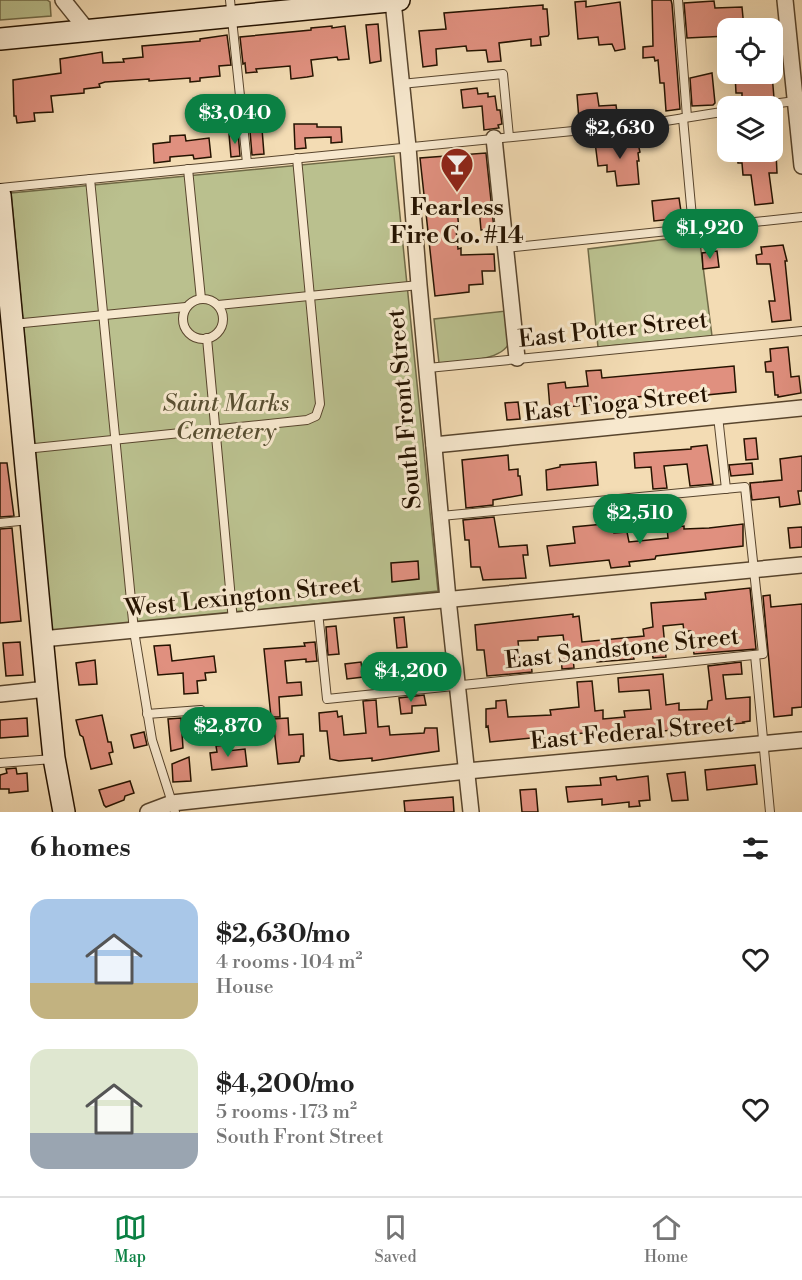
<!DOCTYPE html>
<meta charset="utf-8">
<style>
body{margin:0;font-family:"Libre Bodoni",serif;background:#f2f2f2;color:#222;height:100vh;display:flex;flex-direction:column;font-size:22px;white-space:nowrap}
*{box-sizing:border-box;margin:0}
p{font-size:20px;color:#767676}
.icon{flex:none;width:33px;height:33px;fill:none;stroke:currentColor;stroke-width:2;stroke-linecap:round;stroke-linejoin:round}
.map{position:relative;height:812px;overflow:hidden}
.drawer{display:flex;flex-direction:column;background:#fff;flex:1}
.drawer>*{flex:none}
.fabs{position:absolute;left:717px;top:18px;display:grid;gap:12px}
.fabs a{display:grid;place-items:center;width:66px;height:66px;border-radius:12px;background:#fff;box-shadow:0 6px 24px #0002;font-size:30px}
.price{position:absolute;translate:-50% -51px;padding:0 14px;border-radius:21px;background:#0b8043;color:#fff;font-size:20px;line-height:39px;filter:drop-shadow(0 2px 3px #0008)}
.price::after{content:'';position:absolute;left:50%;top:36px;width:18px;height:14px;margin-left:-9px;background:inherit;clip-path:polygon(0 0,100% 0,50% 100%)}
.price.selected{background:#222;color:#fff}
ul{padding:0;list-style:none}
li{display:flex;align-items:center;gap:18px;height:150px;padding:0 30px}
li span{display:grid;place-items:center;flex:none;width:168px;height:120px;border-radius:18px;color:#555}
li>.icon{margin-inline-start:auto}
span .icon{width:72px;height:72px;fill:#fffc;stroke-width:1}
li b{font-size:26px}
h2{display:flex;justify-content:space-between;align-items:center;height:72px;padding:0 30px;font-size:26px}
.dock{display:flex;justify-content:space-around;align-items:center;height:84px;border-top:2px solid #e0e0e0;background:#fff;font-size:16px;color:#767676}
.dock a{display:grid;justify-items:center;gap:3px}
.dock .selected{color:#0b8043}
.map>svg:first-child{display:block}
</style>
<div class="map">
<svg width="802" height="812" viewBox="0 0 802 812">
<rect width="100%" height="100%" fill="#f3dcb4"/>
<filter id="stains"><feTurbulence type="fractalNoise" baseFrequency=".00333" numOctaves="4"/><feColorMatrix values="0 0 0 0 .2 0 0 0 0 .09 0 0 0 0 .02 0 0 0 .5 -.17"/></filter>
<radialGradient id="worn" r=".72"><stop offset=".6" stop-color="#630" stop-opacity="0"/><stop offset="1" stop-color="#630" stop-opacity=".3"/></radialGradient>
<g fill="#bac08e" stroke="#706a47" stroke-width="1.5">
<polygon points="0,0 47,0 50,2 51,16 0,20"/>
<polygon points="394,156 438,591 52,632 11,193"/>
<polygon points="699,235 712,336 598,347 588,249"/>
<path d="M506 311 509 343C501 362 458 361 439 363L434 319Z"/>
</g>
<g fill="#e0907f" stroke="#251300" stroke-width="1.5">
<polygon points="652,0 671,0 672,4 680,109 666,111 664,83 660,83 658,60 655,61 654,57 643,58 643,47 653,46"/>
<polygon points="586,1 586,7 620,2 625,49 615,51 612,44 599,45 598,37 578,39 575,2"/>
<polygon points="714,1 715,8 742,7 744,28 728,28 728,36 687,38 684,3"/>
<polygon points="543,5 543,9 547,9 549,34 548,36 540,37 541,45 531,46 531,39 499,43 501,61 488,62 486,50 467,51 466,46 436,49 437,65 423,67 419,31 446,29 444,13"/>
<polygon points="378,24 381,61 370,63 366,25"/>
<polygon points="332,26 332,28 345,26 349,59 338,60 337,57 311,60 313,76 307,77 291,79 290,66 256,69 257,72 246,73 245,63 243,64 240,37 311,30 311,28"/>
<polygon points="227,35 231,65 219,66 220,76 200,78 200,81 190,82 190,78 149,81 149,79 105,82 99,84 100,87 84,89 84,93 51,96 53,112 34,113 35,121 17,123 16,116 14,116 13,80 61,73 60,59 102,52 103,63 124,62 123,59 143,57 142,46 200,41 200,39"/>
<polygon points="712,73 715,103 713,105 692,106 690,78"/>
<polygon points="735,74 772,74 774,98 742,100 742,93 736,93"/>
<polygon points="477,88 478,94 488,93 488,97 495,96 497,110 500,110 502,124 498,125 499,128 484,130 482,106 463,108 461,90"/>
<polygon points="597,93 599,106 616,105 618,120 607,121 607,117 579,120 577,95"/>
<polygon points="294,124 317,124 317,127 341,127 342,142 331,143 331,137 305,138 306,148 295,149"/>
<polygon points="262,129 264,154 252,155 250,131"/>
<polygon points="238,132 240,156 231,157 229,134"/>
<polygon points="185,135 186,141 209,138 211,157 194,159 193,155 170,157 170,161 154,163 153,144 170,142 170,136"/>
<polygon points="637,139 640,152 638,153 639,161 637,161 639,184 617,186 615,171 607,172 607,165 598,166 595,142"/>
<polygon points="737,152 776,152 777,173 769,173 773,203 755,205 751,175 743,175 742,163 738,163"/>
<polygon points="486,153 494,229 481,230 479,207 457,209 459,229 456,229 458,249 461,248 461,255 494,254 495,271 482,271 483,284 469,285 469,292 435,296 420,158"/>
<polygon points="679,198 682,218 654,221 652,201"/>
<polygon points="783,245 787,261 785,261 791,320 772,322 769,301 775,301 770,264 757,264 756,255 762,254 761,247"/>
<polygon points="717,251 719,267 703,269 702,253"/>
<polygon points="788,347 791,377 799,376 801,393 778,397 778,395 775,395 773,372 766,372 765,362 771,361 770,349"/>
<polygon points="734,366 736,392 677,398 676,393 637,397 636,402 624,403 620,401 550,409 548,384 565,382 566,388 588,386 586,371 601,370 602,378"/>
<polygon points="518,402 520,419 507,420 505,403"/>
<polygon points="756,438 758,459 746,460 744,439"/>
<polygon points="707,445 713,484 690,486 687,464 664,466 667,488 653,489 651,467 635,468 634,453 691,449 691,447"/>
<polygon points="508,455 509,470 518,469 518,476 520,476 522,495 493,500 493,505 466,508 462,460"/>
<polygon points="802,456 802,491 798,491 800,504 780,507 779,497 752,500 750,483 782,480 780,459"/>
<polygon points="596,462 598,485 547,490 546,470 560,467 560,465"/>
<polygon points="0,463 7,463 14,516 0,517"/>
<polygon points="752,463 753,474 731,476 729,465"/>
<polygon points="494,517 499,547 527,545 528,555 523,555 526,578 483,580 480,567 471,567 469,540 465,540 463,520"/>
<polygon points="614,523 614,533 627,532 629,542 668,538 667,528 684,526 684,529 709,528 743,524 743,546 656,556 655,559 629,562 630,566 611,568 609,560 550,566 547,546 575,543 573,527"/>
<polygon points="802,527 802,547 790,548 788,528"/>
<polygon points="12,528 21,621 0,623 0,529"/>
<polygon points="418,561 419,579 392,582 391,563"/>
<polygon points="750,588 756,649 694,654 691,631 684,631 683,624 663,626 666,657 653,658 652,650 633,652 634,659 597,662 596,656 573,657 574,668 562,669 561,656 566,656 563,635 538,637 538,640 518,641 520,662 531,661 532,672 487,676 484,650 477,650 475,625 573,614 573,617 579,616 582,642 644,636 643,629 653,627 651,603 706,599 705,593"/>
<polygon points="770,595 771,607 802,604 802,707 792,708 792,715 774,717 763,596"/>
<polygon points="404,617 407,647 397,648 394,618"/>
<polygon points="336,626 339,654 328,655 326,627"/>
<polygon points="20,642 23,675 6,676 3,643"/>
<polygon points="315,642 317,661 306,662 306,659 285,661 287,683 301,682 302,695 279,697 280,717 271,717 264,649 305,646 304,643"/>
<polygon points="170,645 172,661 214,656 216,672 205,673 206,680 197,681 198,693 184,694 183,673 158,675 154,646"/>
<polygon points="95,660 97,684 79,685 76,663"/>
<polygon points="361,662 363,677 347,679 345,664"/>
<polygon points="741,662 742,674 723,675 726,699 750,697 750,721 743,722 744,723 653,732 653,730 589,734 584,733 490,742 488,726 486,727 486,709 496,708 496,701 506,700 508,717 551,715 550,710 579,707 577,682 592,681 595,711 603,710 603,719 625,717 624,711 651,709 649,690 619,692 618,678 663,674 666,705 679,703 679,710 707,709 708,701 712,700 708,666"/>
<polygon points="424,695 426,705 412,706 412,713 401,714 399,698"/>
<polygon points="376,700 378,727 389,726 390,735 424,733 425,728 437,728 439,751 372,761 372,758 339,761 330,759 327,731 320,731 319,713 337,711 338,717 342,716 344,735 366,733 363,701"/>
<polygon points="102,715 108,742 111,742 113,752 109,753 112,764 91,769 83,737 80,735 76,720"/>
<polygon points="27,718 28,736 0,738 0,720"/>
<polygon points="181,718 183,748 171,751 168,719"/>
<polygon points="288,718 289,735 303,734 304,756 301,756 299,762 278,764 273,719"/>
<polygon points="144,732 147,745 134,748 131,735"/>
<polygon points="226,745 227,751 245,749 247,766 212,770 210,753 217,752 216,746"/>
<polygon points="189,757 191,781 173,782 172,764"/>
<polygon points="755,765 757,784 707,790 705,770"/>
<polygon points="16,768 17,774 27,773 28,791 9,793 9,789 0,789 0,775 7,773 6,769"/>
<polygon points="685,772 688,800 672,801 667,774"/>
<polygon points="616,776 617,780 648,776 650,800 639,801 640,806 629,807 629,802 602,805 602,799 568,802 566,787 601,785 600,778"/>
<polygon points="130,781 134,793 125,796 124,800 106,807 104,805 99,790"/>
<polygon points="536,789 538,812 522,812 520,790"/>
<polygon points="453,797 454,812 405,812 404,801"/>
</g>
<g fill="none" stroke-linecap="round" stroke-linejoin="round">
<defs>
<g id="lane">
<polyline points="230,0 247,163"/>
<polyline points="678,0 687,117"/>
<polyline points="401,84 503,74 509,137"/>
<polyline points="756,106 795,101"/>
<polyline points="683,118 693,228"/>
<polyline points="188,169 201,299"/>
<polyline points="90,179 134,631 152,740 175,812"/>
<polyline points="0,188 653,123 728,111"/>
<polyline points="506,248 802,217"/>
<circle cx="203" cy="319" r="20"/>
<polyline points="218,305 419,285"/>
<polyline points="13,324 186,307"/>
<polyline points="207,338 233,621"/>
<polyline points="428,368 802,331"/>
<polyline points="718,416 726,489"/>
<polyline points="25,449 307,420 316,416 320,404 297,158"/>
<polyline points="0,523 29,520"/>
<polyline points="318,612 327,699 763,654 745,487 441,516"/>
<polyline points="755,655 770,812"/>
<polyline points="147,714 201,710"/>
<polyline points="0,763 53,759"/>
</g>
<g id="street">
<polyline points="63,0 87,30"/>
<polyline points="785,0 802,166"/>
<polyline points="393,1 408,147 419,285 448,599 471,812"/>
<polyline points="494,138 517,358"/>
<polyline points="434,445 802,408"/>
<polyline points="42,639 802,565"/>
<polyline points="0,694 47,689"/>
<polyline points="148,812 172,803 467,771 802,740"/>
</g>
<g id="secondary">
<polyline points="0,39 399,0"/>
<polyline points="0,195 47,689 54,758 64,812"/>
</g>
</defs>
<use href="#lane" stroke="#58452d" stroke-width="10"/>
<use href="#street" stroke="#58452d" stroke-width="18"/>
<use href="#secondary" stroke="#251300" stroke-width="24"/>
<use href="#lane" stroke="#f7e8ce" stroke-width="8"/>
<use href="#street" stroke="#f7e8ce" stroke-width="15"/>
<use href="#secondary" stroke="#f7e8ce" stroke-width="21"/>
</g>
<defs>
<symbol id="bar-pin" viewBox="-11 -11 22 30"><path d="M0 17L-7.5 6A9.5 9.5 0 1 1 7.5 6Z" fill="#8f2418" stroke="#f7e8ce"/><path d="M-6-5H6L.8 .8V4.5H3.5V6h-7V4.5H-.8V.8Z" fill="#fff"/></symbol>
</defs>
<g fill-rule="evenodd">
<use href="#bar-pin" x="438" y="145" width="38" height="52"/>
</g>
<g text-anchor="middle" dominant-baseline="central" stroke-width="6" stroke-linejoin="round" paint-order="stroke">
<g font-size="24" font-weight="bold" fill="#251300" stroke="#f7e8ce">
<text x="457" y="208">Fearless<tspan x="457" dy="28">Fire Co. #14</tspan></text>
</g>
<g font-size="24" fill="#251300" stroke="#f7e8ce">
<text transform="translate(613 330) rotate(-6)">East Potter Street</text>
<text transform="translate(616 404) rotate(-6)">East Tioga Street</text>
<text transform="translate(405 409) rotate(-95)">South Front Street</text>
<text transform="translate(243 597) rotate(-6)">West Lexington Street</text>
<text transform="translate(622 649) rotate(-6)">East Sandstone Street</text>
<text transform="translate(632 733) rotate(-5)">East Federal Street</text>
</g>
<g font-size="24" font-style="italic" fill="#595032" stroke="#f7e8ce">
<text x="226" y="404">Saint Marks<tspan x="226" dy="28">Cemetery</tspan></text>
</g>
</g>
<rect width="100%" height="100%" filter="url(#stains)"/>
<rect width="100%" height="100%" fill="url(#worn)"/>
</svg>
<div class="fabs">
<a><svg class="icon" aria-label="locate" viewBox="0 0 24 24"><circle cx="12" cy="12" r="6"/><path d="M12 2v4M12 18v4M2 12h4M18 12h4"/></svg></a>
<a><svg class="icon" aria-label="layers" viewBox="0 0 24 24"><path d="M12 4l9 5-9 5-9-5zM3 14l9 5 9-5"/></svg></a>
</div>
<b class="price" style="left:235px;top:145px">$3,040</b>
<b class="price selected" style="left:620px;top:160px">$2,630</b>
<b class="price" style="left:710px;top:260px">$1,920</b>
<b class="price" style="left:640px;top:545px">$2,510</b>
<b class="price" style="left:411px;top:703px">$4,200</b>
<b class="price" style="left:228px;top:758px">$2,870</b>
</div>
<section class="drawer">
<h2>6 homes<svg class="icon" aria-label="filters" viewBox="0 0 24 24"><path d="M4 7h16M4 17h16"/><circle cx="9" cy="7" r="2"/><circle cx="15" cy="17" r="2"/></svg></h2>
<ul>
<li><span style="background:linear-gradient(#a9c7e8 70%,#c2b280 0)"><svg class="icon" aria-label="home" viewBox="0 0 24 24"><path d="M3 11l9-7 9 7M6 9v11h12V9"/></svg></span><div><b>$2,630/mo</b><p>4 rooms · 104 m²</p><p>House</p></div><svg class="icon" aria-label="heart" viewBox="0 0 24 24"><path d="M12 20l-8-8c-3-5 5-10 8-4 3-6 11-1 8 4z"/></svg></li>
<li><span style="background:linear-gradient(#dfe7d0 70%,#9aa5b1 0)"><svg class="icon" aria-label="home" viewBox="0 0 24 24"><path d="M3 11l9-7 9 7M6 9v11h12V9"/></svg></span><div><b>$4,200/mo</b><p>5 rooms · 173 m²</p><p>South Front Street</p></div><svg class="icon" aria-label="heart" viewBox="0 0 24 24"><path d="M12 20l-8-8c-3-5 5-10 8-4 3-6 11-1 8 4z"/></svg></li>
</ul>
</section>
<nav class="dock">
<a class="selected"><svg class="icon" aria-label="map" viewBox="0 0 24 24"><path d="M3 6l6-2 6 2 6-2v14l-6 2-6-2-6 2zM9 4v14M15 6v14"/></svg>Map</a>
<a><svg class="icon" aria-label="saved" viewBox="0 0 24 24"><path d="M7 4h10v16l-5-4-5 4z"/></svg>Saved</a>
<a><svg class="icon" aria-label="home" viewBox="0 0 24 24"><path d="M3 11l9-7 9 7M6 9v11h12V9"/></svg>Home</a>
</nav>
